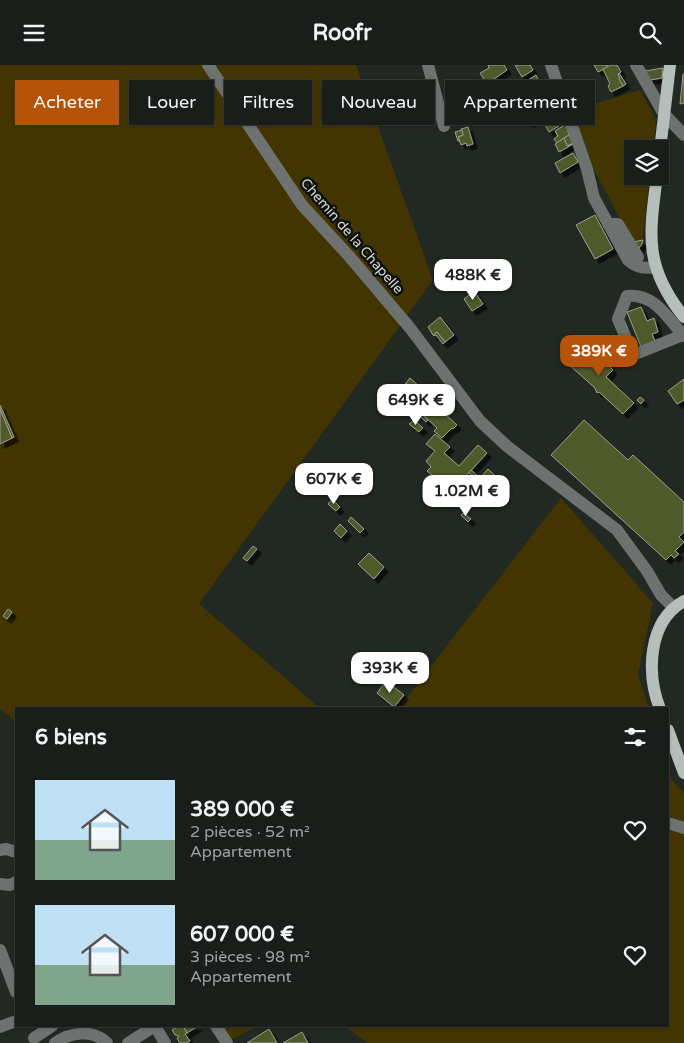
<!DOCTYPE html>
<html lang="fr">
<meta charset="utf-8">
<style>
body{margin:0;font-family:"Varela Round",sans-serif;background:#232723;color:#f1f3f6;height:100vh;display:flex;flex-direction:column;font-size:19px;white-space:nowrap}
*{box-sizing:border-box;margin:0}
p{font-size:16px;color:#9fa2a2}
.icon{flex:none;width:28px;height:28px;fill:none;stroke:currentColor;stroke-width:2;stroke-linecap:round;stroke-linejoin:round}
.map{position:relative;flex:1;overflow:hidden}
.details{position:absolute;left:15px;top:642px;width:654px;height:320px;display:flex;flex-direction:column;background:#1a1e1a;border-radius:0px;box-shadow:0 1px 4px #0004,0 0 0 1px #383c39}
.details>*{flex:none}
.hud{position:absolute;left:15px;top:15px;width:655px;height:45px;display:flex;gap:10px}
.buttons{position:absolute;left:624px;top:75px;display:grid;gap:10px}
.buttons a{display:grid;place-items:center;width:45px;height:45px;border-radius:0px;background:#1a1e1a;box-shadow:0 1px 4px #0004,0 0 0 1px #383c39;font-size:25px}
.price{position:absolute;translate:-50% -42px;padding:0 11px;border-radius:10px;background:#fff;color:#222;font-size:16px;line-height:32px;filter:drop-shadow(0 1px 2px #0008)}
.price::after{content:'';position:absolute;left:50%;top:30px;width:15px;height:11px;margin-left:-8px;background:inherit;clip-path:polygon(0 0,100% 0,50% 100%)}
.price.active{background:#b45309;color:#fff}
ul{padding:0;list-style:none}
li{display:flex;align-items:center;gap:15px;height:125px;padding:0 20px}
li span{display:grid;place-items:center;flex:none;width:140px;height:100px;border-radius:0px;color:#555}
li>.icon{margin-inline-start:auto}
span .icon{width:60px;height:60px;fill:#fffc;stroke-width:1}
li b{font-size:21px}
h2{display:flex;justify-content:space-between;align-items:center;height:60px;padding:0 20px;font-size:21px}
.pill{padding:0 18px;border-radius:0px;background:#1a1e1a;box-shadow:0 1px 4px #0004,0 0 0 1px #383c39;font-size:18px;line-height:45px}
.pill.active{background:#b45309;color:#fff}
header{display:flex;justify-content:space-between;align-items:center;height:65px;padding:0 20px;background:#1a1e1a;font-size:22px;font-weight:700}
.map>svg:first-child{display:block}
</style>
<header><svg class="icon" aria-label="menu" viewBox="0 0 24 24"><path d="M4 6h16M4 12h16M4 18h16"/></svg>Roofr<svg class="icon" aria-label="search" viewBox="0 0 24 24"><circle cx="10" cy="10" r="6"/><path d="M15 15l6 6"/></svg></header>
<div class="map">
<svg width="684" height="978" viewBox="0 0 684 978">
<defs>
<filter id="shadow"><feDropShadow dx="4.5" dy="4.5" stdDeviation="0" flood-color="#0009"/></filter>
</defs>
<rect width="100%" height="100%" fill="#222822"/>
<g fill="#423502">
<polygon points="0,0 356,0 433,215 199,539 321,644 16,644 16,656 0,644"/>
<polygon points="640,25 656,54 653,84 632,84 632,111 650,111 642,179 639,183 633,177 593,103 573,45"/>
<polygon points="561,433 653,538 638,609 649,644 398,644"/>
<polygon points="668,704 671,714 684,728 684,978 367,978 345,961 668,961"/>
<polygon points="220,961 258,961 230,975"/>
</g>
<g fill="#505a29" stroke="#9b9d93" filter="url(#shadow)">
<polygon points="488,0 504,0 507,5 487,19 480,8 489,3"/>
<polygon points="515,0 530,0 533,5 522,12"/>
<polygon points="594,0 607,0 608,2 598,7"/>
<polygon points="611,0 617,0 621,7 618,9 623,21 611,27 608,21 610,19 603,4"/>
<polygon points="663,3 662,13 650,15 645,6"/>
<polygon points="619,8 626,19 623,21 619,14 620,14 618,9"/>
<polygon points="683,9 684,9 684,38 680,39"/>
<polygon points="536,10 539,16 537,17 544,28 532,36 522,19"/>
<polygon points="544,28 552,41 539,49 532,36"/>
<polygon points="457,32 462,46 451,50 448,41 453,40 451,34"/>
<polygon points="452,34 453,40 448,41 450,45 448,46 445,36"/>
<polygon points="551,47 559,61 549,67 541,53"/>
<polygon points="534,51 536,54 530,58 527,55"/>
<polygon points="566,59 569,70 557,78 554,74 558,71 555,66"/>
<polygon points="468,62 473,79 467,81 466,78 461,80 458,72 463,70 461,64"/>
<polygon points="462,65 463,70 458,72 460,76 458,76 455,67"/>
<polygon points="569,70 573,78 567,81 564,73"/>
<polygon points="564,73 567,81 573,79 559,87 555,79"/>
<polygon points="573,88 578,97 560,108 555,98"/>
<polygon points="595,150 613,184 595,194 576,160"/>
<polygon points="643,175 642,179 639,183 633,177"/>
<polygon points="474,226 483,239 472,246 464,234"/>
<polygon points="641,242 647,256 654,253 658,267 652,269 655,276 641,282 627,247"/>
<polygon points="440,252 454,270 445,277 437,267 433,270 428,262"/>
<polygon points="437,267 445,277 443,279 436,270 434,271 433,270"/>
<polygon points="585,279 613,305 606,312 634,338 623,349 599,327 597,328 595,323 567,298"/>
<polygon points="410,313 433,334 421,348 414,342 417,337 406,325 409,322 406,318"/>
<polygon points="684,314 684,335 677,339 668,326"/>
<polygon points="406,318 409,322 406,325 417,337 416,339 401,324"/>
<polygon points="640,332 644,335 641,339 637,335"/>
<polygon points="433,334 439,340 437,342 431,336"/>
<polygon points="431,336 457,360 453,364 452,363 442,373 434,366 437,363 421,348"/>
<polygon points="0,340 14,372 12,373 0,344"/>
<polygon points="414,342 428,355 426,357 412,344"/>
<polygon points="0,344 12,373 0,379"/>
<polygon points="414,355 423,363 419,367 409,359"/>
<polygon points="584,355 628,395 633,390 684,437 684,467 679,472 684,477 675,486 679,489 674,493 671,490 666,495 551,390"/>
<polygon points="435,369 450,382 444,388 459,401 478,380 487,388 455,423 443,412 439,416 427,406 431,402 426,396 435,386 426,379"/>
<polygon points="488,404 503,418 491,431 476,417 478,416 469,408 471,405 480,413"/>
<polygon points="332,434 340,442 336,446 328,439"/>
<polygon points="463,448 471,454 468,457 461,450"/>
<polygon points="351,452 364,464 360,468 348,456"/>
<polygon points="340,459 347,466 341,473 334,466"/>
<polygon points="253,481 257,484 247,496 243,493"/>
<polygon points="369,488 384,502 374,514 358,499"/>
<polygon points="8,544 12,547 7,554 3,551"/>
<polygon points="386,616 404,630 394,642 377,628"/>
<polygon points="179,961 180,963 183,961 187,968 185,969 190,976 186,978 180,978 177,973 179,971 175,970 172,965"/>
<polygon points="183,961 198,961 187,968"/>
<polygon points="269,964 277,978 247,978"/>
<polygon points="302,967 308,978 283,978"/>
</g>
<g fill="none" stroke-linecap="round" stroke-linejoin="round">
<g stroke="#6d7270" stroke-width="12">
<polyline points="208,0 302,140 349,191 410,263 480,356 508,382 617,465 647,506 661,530 673,542"/>
<polyline points="428,0 444,61"/>
<path d="M551 0 587 104 594 133 628 195C636 203 645 204 655 202"/>
<polyline points="636,0 664,49 684,70"/>
<polyline points="608,159 618,159 638,192"/>
<path d="M683 270 633 290 618 254 627 231C654 228 667 252 683 270L684 271"/>
<polyline points="668,758 684,763"/>
<polyline points="0,785 6,784 16,787"/>
<polyline points="0,819 10,820 16,817"/>
<polyline points="0,885 16,927"/>
<polyline points="155,961 165,978"/>
<polyline points="216,961 227,978"/>
<polyline points="0,962 16,956"/>
<polyline points="34,973 52,961"/>
<path d="M55 978C70 967 93 964 107 978"/>
<polyline points="128,978 155,961"/>
</g>
<g stroke="#b4beba" stroke-width="12">
<polyline points="660,85 670,0"/>
<path d="M657 111C649 171 644 202 684 252"/>
<path d="M660 644C646 608 648 556 684 536"/>
<polyline points="668,665 684,708"/>
</g>
</g>
<g text-anchor="middle" dominant-baseline="central" stroke-width="5" stroke-linejoin="round" paint-order="stroke">
<g font-size="14" fill="#d2d6d2" stroke="#0d100d">
<text transform="translate(352 171) rotate(49)">Chemin de la Chapelle</text>
</g>
</g>
</svg>
<div class="buttons">
<a><svg class="icon" aria-label="layers" viewBox="0 0 24 24"><path d="M12 4l9 5-9 5-9-5zM3 14l9 5 9-5"/></svg></a>
</div>
<b class="price" style="left:473px;top:236px">488K €</b>
<b class="price active" style="left:599px;top:312px">389K €</b>
<b class="price" style="left:416px;top:361px">649K €</b>
<b class="price" style="left:334px;top:440px">607K €</b>
<b class="price" style="left:466px;top:452px">1.02M €</b>
<b class="price" style="left:390px;top:629px">393K €</b>
<div class="hud">
<a class="pill active">Acheter</a>
<a class="pill">Louer</a>
<a class="pill">Filtres</a>
<a class="pill">Nouveau</a>
<a class="pill">Appartement</a>
</div>
<section class="details">
<h2>6 biens<svg class="icon" aria-label="filters" viewBox="0 0 24 24"><path d="M4 7h16M4 17h16"/><circle cx="9" cy="7" r="2"/><circle cx="15" cy="17" r="2"/></svg></h2>
<ul>
<li><span style="background:linear-gradient(#bfe0f5 60%,#7fa58c 0)"><svg class="icon" aria-label="home" viewBox="0 0 24 24"><path d="M3 11l9-7 9 7M6 9v11h12V9"/></svg></span><div><b>389 000 €</b><p>2 pièces · 52 m²</p><p>Appartement</p></div><svg class="icon" aria-label="heart" viewBox="0 0 24 24"><path d="M12 20l-8-8c-3-5 5-10 8-4 3-6 11-1 8 4z"/></svg></li>
<li><span style="background:linear-gradient(#bfe0f5 60%,#7fa58c 0)"><svg class="icon" aria-label="home" viewBox="0 0 24 24"><path d="M3 11l9-7 9 7M6 9v11h12V9"/></svg></span><div><b>607 000 €</b><p>3 pièces · 98 m²</p><p>Appartement</p></div><svg class="icon" aria-label="heart" viewBox="0 0 24 24"><path d="M12 20l-8-8c-3-5 5-10 8-4 3-6 11-1 8 4z"/></svg></li>
</ul>
</section>
</div>
